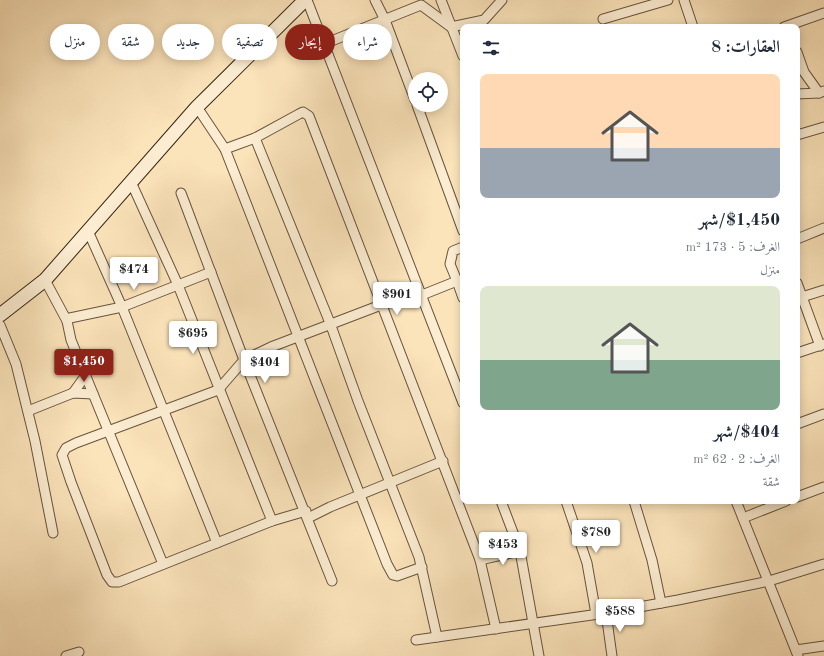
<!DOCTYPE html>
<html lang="ar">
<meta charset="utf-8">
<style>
body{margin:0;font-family:"Old Standard TT",Amiri,serif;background:#f2f2f3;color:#1f2937;direction:rtl;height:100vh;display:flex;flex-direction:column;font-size:15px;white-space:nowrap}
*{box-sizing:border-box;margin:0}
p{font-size:13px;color:#747a83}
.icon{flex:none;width:22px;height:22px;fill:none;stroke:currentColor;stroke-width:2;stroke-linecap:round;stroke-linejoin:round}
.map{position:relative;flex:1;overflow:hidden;direction:ltr}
.side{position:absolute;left:460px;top:24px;width:340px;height:480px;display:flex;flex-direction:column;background:#fff;border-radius:8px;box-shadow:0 2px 10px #0003;direction:rtl}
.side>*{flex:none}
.guide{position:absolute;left:12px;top:24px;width:380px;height:36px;direction:rtl;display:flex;gap:8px}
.controls{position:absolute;left:408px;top:72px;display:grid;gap:8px}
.controls a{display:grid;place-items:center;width:40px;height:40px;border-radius:50%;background:#fff;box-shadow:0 2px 10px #0003;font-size:20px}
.price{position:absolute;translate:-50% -34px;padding:0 9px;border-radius:4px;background:#fff;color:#222;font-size:13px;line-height:26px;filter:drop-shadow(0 1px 2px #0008)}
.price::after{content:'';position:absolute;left:50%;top:24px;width:12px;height:9px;margin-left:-6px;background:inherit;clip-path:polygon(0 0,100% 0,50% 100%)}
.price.on{background:#8f2418;color:#fff}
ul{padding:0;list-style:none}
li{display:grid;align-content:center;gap:8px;height:212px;padding:0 20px}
li span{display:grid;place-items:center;height:124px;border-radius:8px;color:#555}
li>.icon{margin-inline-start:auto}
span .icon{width:72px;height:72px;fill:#fffc;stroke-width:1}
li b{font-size:17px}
h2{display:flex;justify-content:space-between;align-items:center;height:48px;padding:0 20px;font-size:17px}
.pill{padding:0 14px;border-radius:18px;background:#fff;box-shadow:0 2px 10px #0003;font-size:14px;line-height:36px}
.pill.on{background:#8f2418;color:#fff}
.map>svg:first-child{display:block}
</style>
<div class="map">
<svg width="824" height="656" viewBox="0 0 824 656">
<rect width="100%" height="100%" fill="#fbe3ba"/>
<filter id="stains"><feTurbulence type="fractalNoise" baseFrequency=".005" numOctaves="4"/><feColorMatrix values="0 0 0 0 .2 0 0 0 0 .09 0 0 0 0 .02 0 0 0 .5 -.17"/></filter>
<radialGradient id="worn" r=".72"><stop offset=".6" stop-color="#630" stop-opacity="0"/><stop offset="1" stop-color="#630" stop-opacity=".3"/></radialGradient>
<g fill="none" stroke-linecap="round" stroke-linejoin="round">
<defs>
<g id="street">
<polyline points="307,0 463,403"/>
<polyline points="375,0 385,20 415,100"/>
<polyline points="441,0 463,56"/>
<polyline points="684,0 693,27"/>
<polyline points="603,19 668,0"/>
<polyline points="784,27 824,13"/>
<polyline points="324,44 421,5 451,27 484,20 502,0"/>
<polyline points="797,52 804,72 819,93 824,91"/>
<polyline points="797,94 819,93"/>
<polyline points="417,105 463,231"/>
<polyline points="197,107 225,149 387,564 393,575 397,576 422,567"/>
<polyline points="797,135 824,127"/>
<polyline points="255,138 330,323 358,401 419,557 437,637"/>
<polyline points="225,149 255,138 299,114 303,112 309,116 480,560 496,629"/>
<polyline points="131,182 178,285 272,521"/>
<polyline points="181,193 244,360 332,581"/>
<polyline points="88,231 122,307 217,543"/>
<polyline points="797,239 824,228"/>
<polyline points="45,280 67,321 71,340 163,564"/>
<polyline points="457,281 463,298"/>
<polyline points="797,283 820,346"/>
<polyline points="802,297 824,290"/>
<polyline points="67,321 70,318 122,307 211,272"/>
<polyline points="0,325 16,364 35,441 53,533"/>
<polyline points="797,353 824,344"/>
<polyline points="73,393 86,375"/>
<polyline points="28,411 73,393 93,394"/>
<polyline points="797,424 824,414"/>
<polyline points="797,497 824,487"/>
<polyline points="501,501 520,551 539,656"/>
<polyline points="566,501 587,563 596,614"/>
<polyline points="634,501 652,560 661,603"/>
<polyline points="736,501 798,656"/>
<polyline points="306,511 272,521 119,582 112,582 107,575 71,482 62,455 66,448 76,443 218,390 244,360 271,347 381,305 422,295 457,281 450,264 453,251 463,247"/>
<polyline points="308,518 330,507 443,461"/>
<polyline points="743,518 786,501"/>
<polyline points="480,560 520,551"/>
<polyline points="606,613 612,656"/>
<polyline points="416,640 606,613 678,600 769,581 824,564"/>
<polyline points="796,650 824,646"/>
<polyline points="66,656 79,652"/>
</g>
<polyline id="secondary" points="0,315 45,280 197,107 305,0"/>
</defs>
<use href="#street" stroke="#66543d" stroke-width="11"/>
<use href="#secondary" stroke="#342513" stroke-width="15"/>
<use href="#street" stroke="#fcedd2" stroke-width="9"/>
<use href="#secondary" stroke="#fcedd2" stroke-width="13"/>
</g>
<rect width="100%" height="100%" filter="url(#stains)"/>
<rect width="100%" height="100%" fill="url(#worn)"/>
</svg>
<div class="controls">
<a><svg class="icon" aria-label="locate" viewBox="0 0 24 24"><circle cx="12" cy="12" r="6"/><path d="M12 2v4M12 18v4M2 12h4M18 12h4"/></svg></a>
</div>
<b class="price" style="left:134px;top:291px">$474</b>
<b class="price" style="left:397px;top:316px">$901</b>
<b class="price" style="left:193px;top:355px">$695</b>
<b class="price on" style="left:84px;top:383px">$1,450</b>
<b class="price" style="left:265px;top:384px">$404</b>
<b class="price" style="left:596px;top:554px">$780</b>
<b class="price" style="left:503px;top:566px">$453</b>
<b class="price" style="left:620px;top:633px">$588</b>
<div class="guide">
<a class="pill">شراء</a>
<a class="pill on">إيجار</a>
<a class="pill">تصفية</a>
<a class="pill">جديد</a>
<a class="pill">شقة</a>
<a class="pill">منزل</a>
</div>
<section class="side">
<h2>العقارات: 8<svg class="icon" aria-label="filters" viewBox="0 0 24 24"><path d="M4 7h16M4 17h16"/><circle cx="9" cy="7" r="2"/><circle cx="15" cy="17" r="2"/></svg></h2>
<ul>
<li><span style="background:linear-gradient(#ffd9b3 60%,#9aa5b1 0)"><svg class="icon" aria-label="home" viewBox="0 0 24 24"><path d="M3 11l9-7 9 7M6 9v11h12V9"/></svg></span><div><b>$1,450/شهر</b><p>الغرف: 5 · 173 m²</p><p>منزل</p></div></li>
<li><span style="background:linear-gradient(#dfe7d0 60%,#7fa58c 0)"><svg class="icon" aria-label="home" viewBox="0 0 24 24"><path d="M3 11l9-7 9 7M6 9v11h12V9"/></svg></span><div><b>$404/شهر</b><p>الغرف: 2 · 62 m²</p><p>شقة</p></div></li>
</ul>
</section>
</div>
